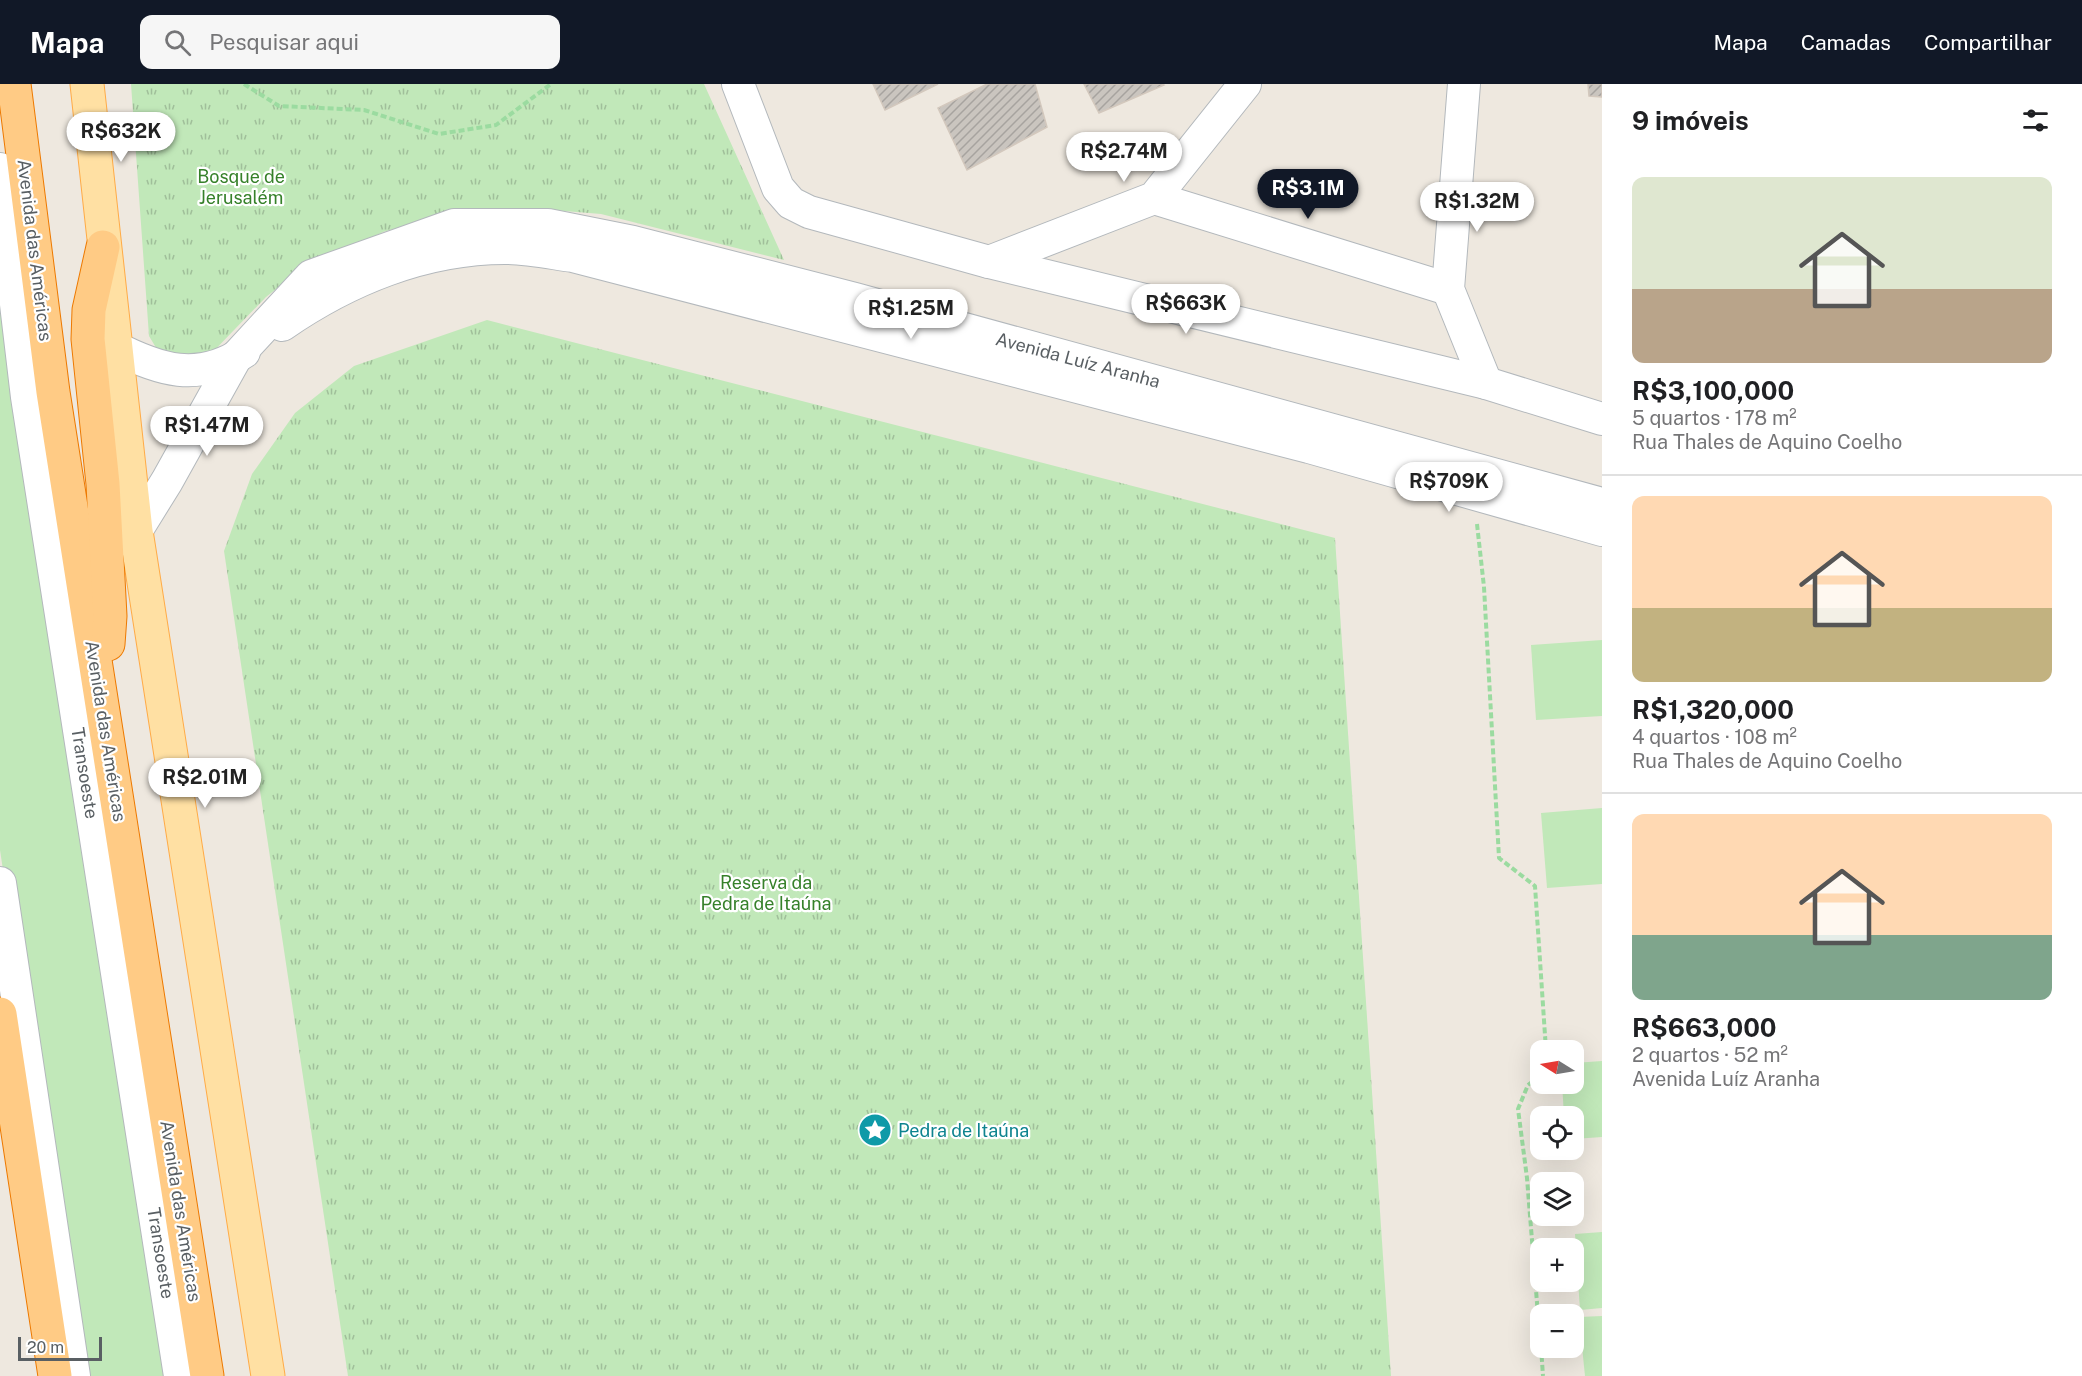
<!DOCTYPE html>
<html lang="pt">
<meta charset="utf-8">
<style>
body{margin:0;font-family:"Public Sans",sans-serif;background:#f6f6f6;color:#202124;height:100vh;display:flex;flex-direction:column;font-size:22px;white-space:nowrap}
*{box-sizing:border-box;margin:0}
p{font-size:20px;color:#757577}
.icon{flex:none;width:33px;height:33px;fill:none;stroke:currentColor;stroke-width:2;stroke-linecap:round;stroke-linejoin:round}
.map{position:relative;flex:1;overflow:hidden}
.details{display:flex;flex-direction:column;background:#fff;width:480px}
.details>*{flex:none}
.needle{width:39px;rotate:281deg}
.controls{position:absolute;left:1530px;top:956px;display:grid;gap:12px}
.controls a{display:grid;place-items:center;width:54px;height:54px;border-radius:12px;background:#fff;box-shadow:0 6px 24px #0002;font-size:30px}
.scale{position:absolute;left:18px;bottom:15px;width:84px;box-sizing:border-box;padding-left:6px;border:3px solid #595f63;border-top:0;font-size:16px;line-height:21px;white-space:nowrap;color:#595f63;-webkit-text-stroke:4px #fff;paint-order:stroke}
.price{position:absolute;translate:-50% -51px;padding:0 14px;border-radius:21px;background:#fff;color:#222;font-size:20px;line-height:39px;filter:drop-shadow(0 2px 3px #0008)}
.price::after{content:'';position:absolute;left:50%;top:36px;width:18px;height:14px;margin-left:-9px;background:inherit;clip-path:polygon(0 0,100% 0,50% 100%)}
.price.active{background:#111827;color:#fff}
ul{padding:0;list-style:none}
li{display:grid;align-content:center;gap:12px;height:318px;padding:0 30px}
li+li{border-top:2px solid #e0e0e0}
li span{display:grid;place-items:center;height:186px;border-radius:12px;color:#555}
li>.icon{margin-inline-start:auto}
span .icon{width:108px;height:108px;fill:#fffc;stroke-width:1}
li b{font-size:26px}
h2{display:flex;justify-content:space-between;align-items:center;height:72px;padding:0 30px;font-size:26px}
header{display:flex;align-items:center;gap:36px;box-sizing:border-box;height:84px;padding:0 30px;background:#111827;color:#fff}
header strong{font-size:28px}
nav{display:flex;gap:33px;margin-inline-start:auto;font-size:21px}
.search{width:420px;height:54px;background:#f6f6f6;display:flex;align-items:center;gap:15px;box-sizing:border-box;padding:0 21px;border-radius:12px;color:#757577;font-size:22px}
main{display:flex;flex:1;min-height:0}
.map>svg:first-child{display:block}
</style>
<header>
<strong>Mapa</strong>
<div class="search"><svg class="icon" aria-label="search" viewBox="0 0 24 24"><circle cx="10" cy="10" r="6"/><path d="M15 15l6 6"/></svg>Pesquisar aqui</div>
<nav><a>Mapa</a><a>Camadas</a><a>Compartilhar</a></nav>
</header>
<main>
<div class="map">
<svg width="1602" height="1292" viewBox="0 0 1602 1292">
<defs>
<pattern id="park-tufts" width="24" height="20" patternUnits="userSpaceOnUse" patternTransform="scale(1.5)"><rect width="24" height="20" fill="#c1e8b9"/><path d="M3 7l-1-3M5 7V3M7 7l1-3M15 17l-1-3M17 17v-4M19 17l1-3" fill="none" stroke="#a0bf9a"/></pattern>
<pattern id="building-hatch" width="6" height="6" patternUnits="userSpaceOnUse" patternTransform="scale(1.5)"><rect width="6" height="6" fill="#cac5bf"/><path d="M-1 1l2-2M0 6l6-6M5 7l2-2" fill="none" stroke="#a7a39f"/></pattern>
</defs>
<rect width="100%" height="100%" fill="#eee8df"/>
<g fill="#c1e8b9">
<polygon points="0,191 165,1292 79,1292 0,766"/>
<polygon points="1602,556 1602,632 1536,636 1531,561"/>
<polygon points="1602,724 1602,800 1547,804 1541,729"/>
<polygon points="1602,977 1602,1053 1574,1055 1574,1032 1564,1032 1562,999 1574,999 1574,979"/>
<polygon points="1602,1148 1602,1224 1580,1226 1575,1150"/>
<polygon points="1602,1232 1602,1292 1585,1292 1579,1233"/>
</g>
<g fill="url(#park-tufts)">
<polygon points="131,0 704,0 784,176 601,130 540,125 449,129 383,148 290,194 266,213 207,274 158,267 149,252"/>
<polygon points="487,236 1335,454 1391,1292 348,1292 224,467 252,390 295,329 354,282"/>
</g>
<g fill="url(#building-hatch)" stroke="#d3c8bd" stroke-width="1.5">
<polygon points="873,0 938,0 885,26"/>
<polygon points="987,0 1035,0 1047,43 967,86 938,24"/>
<polygon points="1084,0 1163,0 1164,1 1099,29"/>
<polygon points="1588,0 1602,0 1602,13 1589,12"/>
</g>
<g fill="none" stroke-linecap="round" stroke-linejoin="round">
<defs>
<g id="minor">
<polyline points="738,0 778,104 791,119 809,128 989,178 1486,299 1602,335"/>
<polyline points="1464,0 1448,205 1486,299"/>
<polyline points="0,85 27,313 180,1292"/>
<polyline points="1154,114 1448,205"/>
<polyline points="989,178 1154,114 1245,0"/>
<path d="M282 241C347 196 424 164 505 164 527 164 551 169 573 172L1309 363 1602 446"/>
<path d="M114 263C159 286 198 299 244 268"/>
<polyline points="136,447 167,397 236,273 311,192 454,141 548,141 633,158 855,215 1602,420"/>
<polyline points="0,799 74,1292"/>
</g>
<polyline id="major" points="87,0 136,447 268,1292"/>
<g id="highway">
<polyline points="14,0 53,308 207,1292"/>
<polyline points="103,163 89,226 88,255 103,400 110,532 108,560"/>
<polyline points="0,930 55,1292"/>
</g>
</defs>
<use href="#minor" stroke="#b3b8bc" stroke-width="34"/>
<use href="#major" stroke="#ffab47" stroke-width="35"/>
<use href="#highway" stroke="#ed7900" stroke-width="35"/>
<g stroke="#9bdba0" stroke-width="4" stroke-dasharray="6 3" stroke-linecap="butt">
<polyline points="244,0 279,22 364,26 439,50 496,41 551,0"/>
<polyline points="1477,440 1484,503 1499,774 1535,802 1546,966"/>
<polyline points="1540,992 1528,1001 1518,1025 1527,1094 1540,1256"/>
<polyline points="1541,1263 1543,1292"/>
</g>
<use href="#minor" stroke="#fff" stroke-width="32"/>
<use href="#major" stroke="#ffe0a3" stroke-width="33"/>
<use href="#highway" stroke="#ffcb85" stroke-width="33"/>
</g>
<defs>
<symbol id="sight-disc" viewBox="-11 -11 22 22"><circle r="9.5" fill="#0f9aa8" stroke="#fff"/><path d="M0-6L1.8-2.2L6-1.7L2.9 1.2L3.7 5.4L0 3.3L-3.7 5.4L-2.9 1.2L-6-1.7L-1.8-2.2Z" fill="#fff"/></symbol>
</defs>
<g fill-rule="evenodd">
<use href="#sight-disc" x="856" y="1027" width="38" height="38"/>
</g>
<g text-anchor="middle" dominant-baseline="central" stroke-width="4.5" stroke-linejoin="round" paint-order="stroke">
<g font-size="18" fill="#36812a" stroke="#fff">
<text x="241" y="92">Bosque de<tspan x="241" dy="21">Jerusalém</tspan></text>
<text x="766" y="798">Reserva da<tspan x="766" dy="21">Pedra de Itaúna</tspan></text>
</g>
<g font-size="18" fill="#595f63" stroke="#fff">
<text transform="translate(35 166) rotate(83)">Avenida das Américas</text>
<text transform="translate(1078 276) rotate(15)">Avenida Luíz Aranha</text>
<text transform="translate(106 647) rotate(81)">Avenida das Américas</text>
<text transform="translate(85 689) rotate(81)">Transoeste</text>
<text transform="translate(181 1127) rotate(81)">Avenida das Américas</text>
<text transform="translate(161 1169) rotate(81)">Transoeste</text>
</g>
<g font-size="18" fill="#0d838f" stroke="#fff" text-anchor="start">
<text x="898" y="1046">Pedra de Itaúna</text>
</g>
</g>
</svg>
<div class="controls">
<a><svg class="needle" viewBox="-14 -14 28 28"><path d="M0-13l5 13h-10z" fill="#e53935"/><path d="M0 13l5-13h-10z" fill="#757577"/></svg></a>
<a><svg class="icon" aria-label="locate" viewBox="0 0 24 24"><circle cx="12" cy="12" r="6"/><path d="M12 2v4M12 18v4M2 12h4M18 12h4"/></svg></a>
<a><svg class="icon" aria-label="layers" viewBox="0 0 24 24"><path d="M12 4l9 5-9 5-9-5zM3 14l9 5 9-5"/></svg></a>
<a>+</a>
<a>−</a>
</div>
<div class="scale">20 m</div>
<b class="price" style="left:121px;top:79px">R$632K</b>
<b class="price" style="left:1124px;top:99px">R$2.74M</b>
<b class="price active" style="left:1308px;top:136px">R$3.1M</b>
<b class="price" style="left:1477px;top:149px">R$1.32M</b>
<b class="price" style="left:1186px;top:251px">R$663K</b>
<b class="price" style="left:911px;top:256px">R$1.25M</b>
<b class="price" style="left:207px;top:373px">R$1.47M</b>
<b class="price" style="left:1449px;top:429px">R$709K</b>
<b class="price" style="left:205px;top:725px">R$2.01M</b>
</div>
<section class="details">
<h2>9 imóveis<svg class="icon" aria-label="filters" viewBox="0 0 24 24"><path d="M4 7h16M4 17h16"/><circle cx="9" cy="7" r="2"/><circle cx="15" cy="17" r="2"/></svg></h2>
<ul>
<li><span style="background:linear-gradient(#dfe7d0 60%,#b9a48a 0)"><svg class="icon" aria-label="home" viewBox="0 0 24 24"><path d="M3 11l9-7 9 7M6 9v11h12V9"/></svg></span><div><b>R$3,100,000</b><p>5 quartos · 178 m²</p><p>Rua Thales de Aquino Coelho</p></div></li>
<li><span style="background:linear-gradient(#ffd9b3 60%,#c2b280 0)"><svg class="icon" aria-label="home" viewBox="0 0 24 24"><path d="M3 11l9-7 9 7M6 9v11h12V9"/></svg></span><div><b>R$1,320,000</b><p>4 quartos · 108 m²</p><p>Rua Thales de Aquino Coelho</p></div></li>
<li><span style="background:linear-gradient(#ffd9b3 65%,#7fa58c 0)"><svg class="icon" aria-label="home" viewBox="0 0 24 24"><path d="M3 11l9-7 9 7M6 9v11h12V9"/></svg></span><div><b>R$663,000</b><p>2 quartos · 52 m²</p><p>Avenida Luíz Aranha</p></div></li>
</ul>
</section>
</main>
